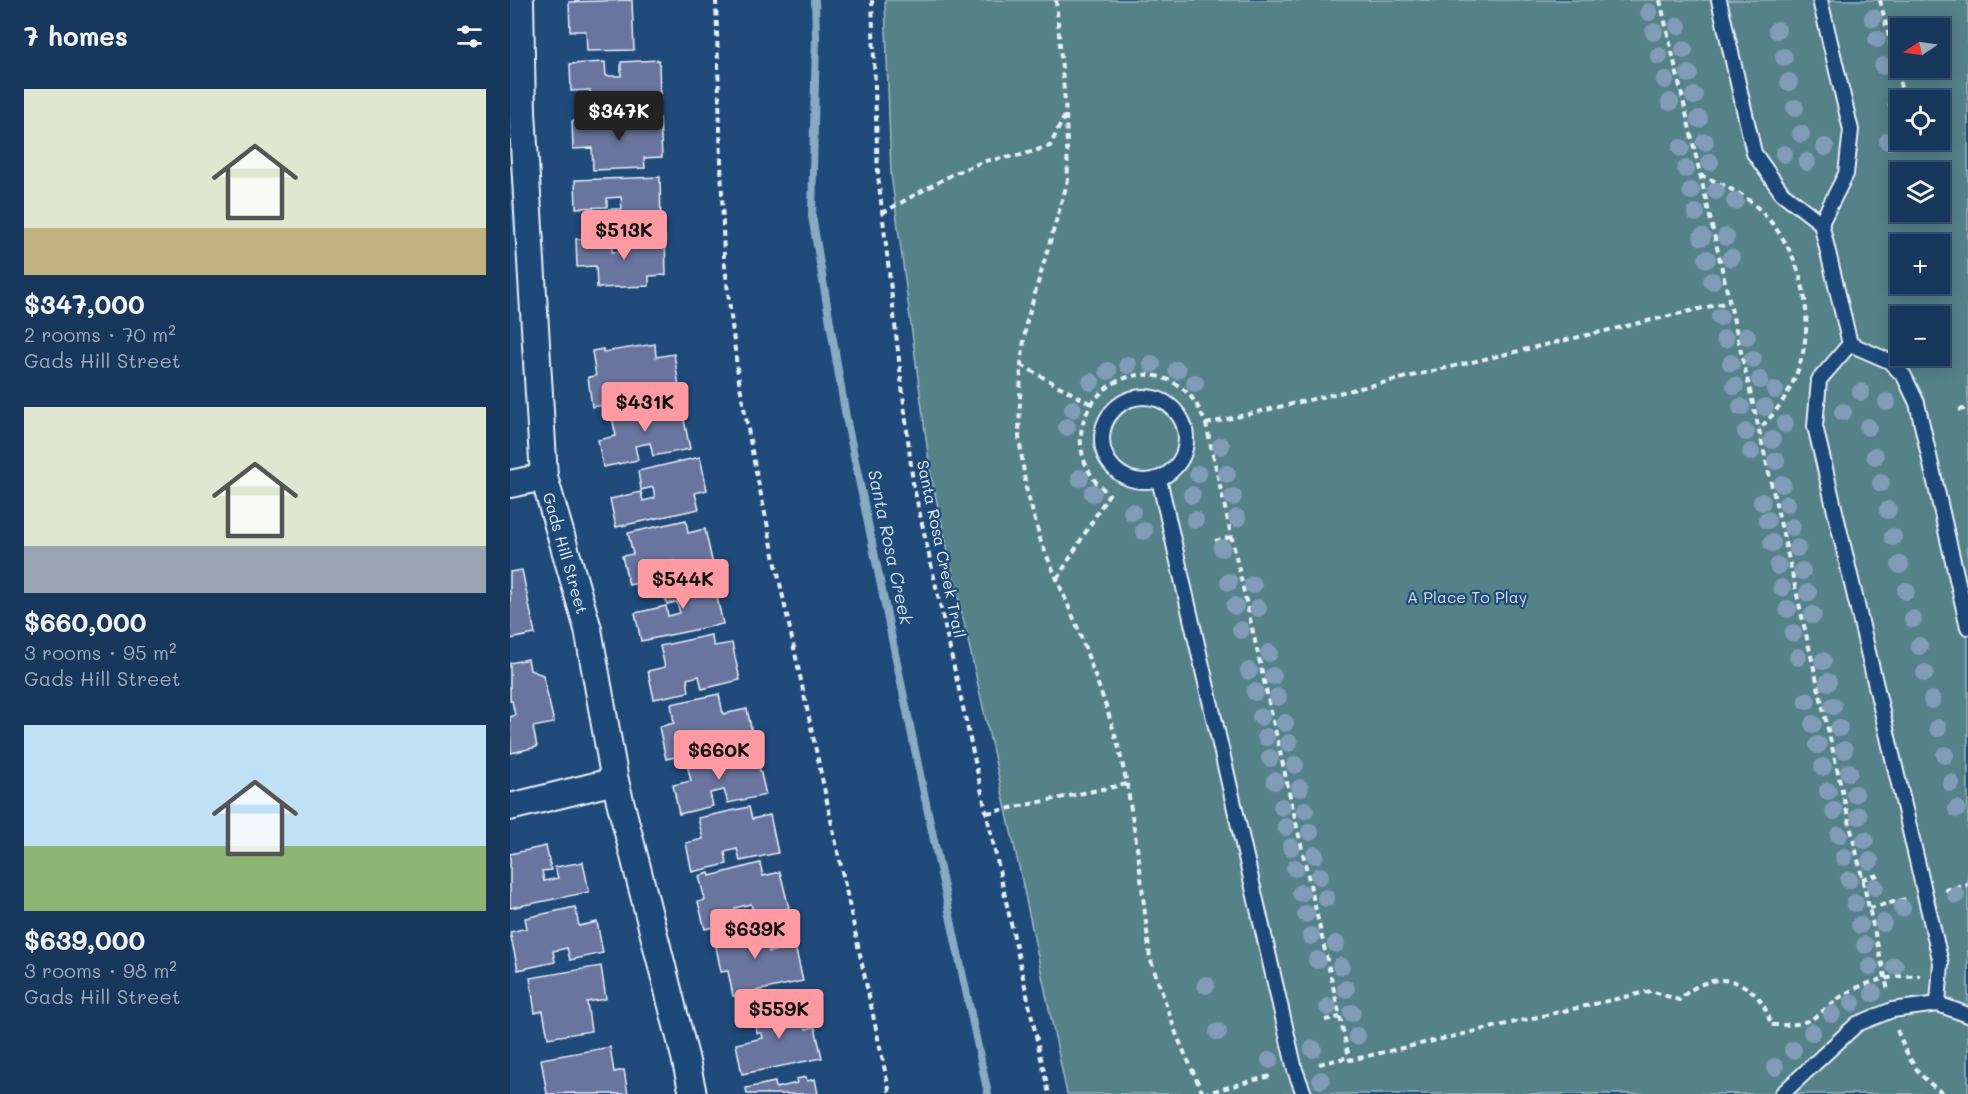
<!DOCTYPE html>
<meta charset="utf-8">
<style>
body{margin:0;font-family:Mali,sans-serif;background:#203f62;color:#f1f3f6;height:100vh;display:flex;flex-direction:column;font-size:22px;white-space:nowrap}
*{box-sizing:border-box;margin:0}
p{font-size:20px;color:#9eacbb}
.icon{flex:none;width:33px;height:33px;fill:none;stroke:currentColor;stroke-width:2;stroke-linecap:round;stroke-linejoin:round}
.map{position:relative;flex:1;overflow:hidden}
.sheet{display:flex;flex-direction:column;background:#17385c;width:510px}
.sheet>*{flex:none}
.needle{width:39px;rotate:257deg}
.tools{position:absolute;left:1380px;top:18px;display:grid;gap:12px}
.tools a{display:grid;place-items:center;width:60px;height:60px;border-radius:0px;background:#17385c;box-shadow:0 3px 15px #0003,0 0 0 2px #365272;font-size:30px}
.price{position:absolute;translate:-50% -51px;padding:0 14px;border-radius:6px;background:#ff9aa2;color:#111;font-size:20px;line-height:39px;filter:drop-shadow(0 2px 3px #0008)}
.price::after{content:'';position:absolute;left:50%;top:36px;width:18px;height:14px;margin-left:-9px;background:inherit;clip-path:polygon(0 0,100% 0,50% 100%)}
.price.selected{background:#222;color:#fff}
ul{padding:0;list-style:none}
li{display:grid;align-content:center;gap:12px;height:318px;padding:0 24px}
li span{display:grid;place-items:center;height:186px;border-radius:0px;color:#555}
li>.icon{margin-inline-start:auto}
span .icon{width:108px;height:108px;fill:#fffc;stroke-width:1}
li b{font-size:26px}
h2{display:flex;justify-content:space-between;align-items:center;height:72px;padding:0 24px;font-size:26px}
main{display:flex;flex:1;min-height:0}
.map>svg:first-child{display:block}
</style>
<main>
<section class="sheet">
<h2>7 homes<svg class="icon" aria-label="filters" viewBox="0 0 24 24"><path d="M4 7h16M4 17h16"/><circle cx="9" cy="7" r="2"/><circle cx="15" cy="17" r="2"/></svg></h2>
<ul>
<li><span style="background:linear-gradient(#dfe7d0 75%,#c2b280 0)"><svg class="icon" aria-label="home" viewBox="0 0 24 24"><path d="M3 11l9-7 9 7M6 9v11h12V9"/></svg></span><div><b>$347,000</b><p>2 rooms · 70 m²</p><p>Gads Hill Street</p></div></li>
<li><span style="background:linear-gradient(#dfe7d0 75%,#9aa5b1 0)"><svg class="icon" aria-label="home" viewBox="0 0 24 24"><path d="M3 11l9-7 9 7M6 9v11h12V9"/></svg></span><div><b>$660,000</b><p>3 rooms · 95 m²</p><p>Gads Hill Street</p></div></li>
<li><span style="background:linear-gradient(#bfe0f5 65%,#8fb573 0)"><svg class="icon" aria-label="home" viewBox="0 0 24 24"><path d="M3 11l9-7 9 7M6 9v11h12V9"/></svg></span><div><b>$639,000</b><p>3 rooms · 98 m²</p><p>Gads Hill Street</p></div></li>
</ul>
</section>
<div class="map">
<svg width="1458" height="1094" viewBox="0 0 1458 1094">
<rect width="100%" height="100%" fill="#1f4a7a"/>
<filter id="ink" filterUnits="userSpaceOnUse"><feTurbulence type="fractalNoise" baseFrequency=".0167" numOctaves="2"/><feDisplacementMap in="SourceGraphic" scale="12" xChannelSelector="R" yChannelSelector="G"/><feConvolveMatrix kernelMatrix="1 2 1 2 8 2 1 2 1" color-interpolation-filters="sRGB"/></filter>
<g filter="url(#ink)">
<path fill="#558189" stroke="#9eb9c0" stroke-width="1.5" fill-rule="evenodd" d="M375 0H1458V1094H557L511 876 421 476 381 174ZM1390 28H1430V68H1390ZM1390 100H1430V140H1390ZM1390 172H1430V212H1390ZM1390 244H1430V284H1390ZM1390 316H1430V356H1390Z"/>
<g fill="none" stroke-linecap="round" stroke-linejoin="round">
<polyline stroke="#86abc3" stroke-width="8" points="305,0 306,36 302,216 336,417 416,803 478,1094"/>
</g>
<g fill="#6b759f" stroke="#e8f1f8" stroke-width="1.5">
<polygon points="122,0 124,50 77,51 76,31 60,31 59,2"/>
<polygon points="149,60 150,100 132,101 133,110 81,112 80,90 61,91 60,64 95,62 96,76 111,76 111,62"/>
<polygon points="150,118 152,157 134,158 135,168 83,170 82,148 63,149 62,121"/>
<polygon points="150,177 151,227 99,229 99,209 112,209 111,197 97,198 97,207 66,208 65,180"/>
<polygon points="155,236 156,275 139,276 139,286 87,288 86,266 67,267 66,239 102,238 102,252 118,251 117,237"/>
<polygon points="145,344 146,357 164,354 170,393 133,399 131,385 115,387 117,401 82,407 78,377 86,376 82,351 93,349 93,352"/>
<polygon points="167,399 169,411 172,410 180,449 143,456 140,443 125,446 128,460 93,467 88,440 106,436 101,413"/>
<polygon points="190,457 197,490 185,493 189,509 106,527 100,499 131,492 133,501 145,498 143,487 131,490 128,471"/>
<polygon points="176,520 178,533 195,529 203,565 167,573 164,561 150,564 153,577 119,585 112,556 123,554 118,533"/>
<polygon points="12,570 25,634 0,639 0,572"/>
<polygon points="202,575 213,624 131,641 125,613 156,606 158,616 170,613 167,602 157,604 153,586"/>
<polygon points="201,635 204,646 222,643 230,680 192,689 189,676 177,679 179,692 144,699 138,671 155,667 150,646"/>
<polygon points="18,659 20,670 33,675 44,723 23,727 27,747 1,753 0,717 5,715 2,701 0,701 0,663"/>
<polygon points="209,694 213,714 237,709 243,737 219,742 217,734 215,734 217,746 156,759 149,727 164,723 161,704"/>
<polygon points="227,749 230,761 247,757 256,795 218,803 214,790 200,793 203,806 169,814 163,785 181,781 176,760"/>
<polygon points="239,807 242,819 260,815 268,853 230,861 227,849 215,852 217,864 182,872 176,843 193,839 188,818"/>
<polygon points="36,846 41,870 32,871 34,881 48,878 45,867 73,862 79,892 0,908 0,854"/>
<polygon points="250,863 253,876 270,872 279,908 245,917 241,904 225,908 228,921 195,929 188,902 195,900 189,876 199,873 200,876"/>
<polygon points="65,907 69,926 87,922 93,953 60,960 57,948 43,951 45,962 8,970 0,932 17,928 15,918"/>
<polygon points="248,920 252,934 255,933 259,952 285,946 293,981 223,996 218,971 211,972 205,942 216,939 213,927"/>
<polygon points="91,966 96,999 77,1002 81,1031 38,1038 33,1011 25,1013 20,978"/>
<polygon points="291,1001 296,1029 305,1027 312,1058 232,1074 226,1044 253,1038 252,1033 247,1033 243,1011"/>
<polygon points="100,1047 104,1072 114,1070 118,1094 65,1094 65,1093 37,1094 31,1059"/>
<polygon points="296,1077 297,1081 305,1079 308,1094 237,1094 236,1088 265,1082 266,1088 287,1083 286,1079"/>
</g>
<g fill="none" stroke-linecap="round" stroke-linejoin="round">
<defs>
<g id="service">
<polyline points="1209,0 1244,153 1272,193 1311,223 1340,344 1309,380 1305,426 1431,963 1428,1004"/>
<polyline points="1310,0 1341,130 1336,174 1311,223"/>
<polyline points="1340,344 1379,361 1394,376 1407,403 1458,627"/>
<circle cx="634" cy="439" r="42"/>
<polyline points="649,479 785,1070 794,1094"/>
<polyline points="1272,1094 1347,1024 1382,1010 1428,1004 1458,1015"/>
</g>
<g id="minor">
<polyline points="10,0 12,112 34,477 78,629 105,781 175,1057 183,1094"/>
<polyline points="0,484 34,477"/>
<polyline points="0,807 105,781"/>
</g>
</defs>
<use href="#service" stroke="#e8f1f8" stroke-width="18"/>
<use href="#minor" stroke="#e8f1f8" stroke-width="30"/>
<g stroke="#e8f1f8" stroke-width="4" stroke-dasharray="6 4.5" stroke-linecap="butt">
<polyline points="206,0 214,258 228,375 245,467 380,1094"/>
<polyline points="362,0 368,175 403,483 539,1094"/>
<polyline points="546,0 556,114 558,180 516,324 511,365 509,437 516,488 531,542 567,626 597,709 608,745 617,784 629,860 640,958 667,1036 693,1094"/>
<polyline points="1150,0 1378,990"/>
<polyline points="1370,0 1394,100"/>
<polyline points="1378,106 1390,102"/>
<path d="M1190 175C1212 184 1233 193 1250 210 1311 271 1313 369 1249 429"/>
<polyline points="372,213 445,173 475,161 511,155 540,146 555,115"/>
<polyline points="511,365 581,404"/>
<polyline points="1449,410 1458,408"/>
<polyline points="696,424 1219,302"/>
<polyline points="705,541 721,537"/>
<path d="M547 579 599 494C593 489 587 484 583 478 541 415 616 344 673 389 685 398 690 411 696 424L839 1057"/>
<polyline points="477,813 617,784"/>
<polyline points="1352,879 1368,875"/>
<polyline points="1435,890 1458,885"/>
<polyline points="1359,908 1396,899"/>
<polyline points="815,1020 830,1017"/>
<path d="M1387 1030C1399 1060 1407 1077 1435 1094"/>
<path d="M809 1064 839 1057 840 1060 1141 991 1169 1000C1203 965 1250 978 1261 1025 1275 1025 1290 1026 1303 1018 1315 1011 1324 1000 1337 993 1357 981 1387 974 1410 976"/>
<polyline points="693,1094 764,1075"/>
</g>
<use href="#service" stroke="#1f4a7a" stroke-width="14"/>
<use href="#minor" stroke="#1f4a7a" stroke-width="26"/>
</g>
<g fill="#819cb6">
<circle cx="1139" cy="12" r="9"/>
<circle cx="1363" cy="18" r="9"/>
<circle cx="1168" cy="26" r="9"/>
<circle cx="1267" cy="30" r="9"/>
<circle cx="1144" cy="32" r="9"/>
<circle cx="1367" cy="39" r="9"/>
<circle cx="1174" cy="50" r="9"/>
<circle cx="1149" cy="56" r="9"/>
<circle cx="1274" cy="57" r="9"/>
<circle cx="1373" cy="66" r="9"/>
<circle cx="1179" cy="74" r="9"/>
<circle cx="1155" cy="80" r="9"/>
<circle cx="1279" cy="82" r="9"/>
<circle cx="1184" cy="96" r="9"/>
<circle cx="1160" cy="102" r="9"/>
<circle cx="1285" cy="108" r="9"/>
<circle cx="1189" cy="119" r="9"/>
<circle cx="1291" cy="134" r="9"/>
<circle cx="1378" cy="141" r="9"/>
<circle cx="1195" cy="142" r="9"/>
<circle cx="1315" cy="147" r="9"/>
<circle cx="1171" cy="148" r="9"/>
<circle cx="1274" cy="154" r="9"/>
<circle cx="1200" cy="162" r="9"/>
<circle cx="1297" cy="162" r="9"/>
<circle cx="1176" cy="169" r="9"/>
<circle cx="1181" cy="191" r="9"/>
<circle cx="1206" cy="191" r="9"/>
<circle cx="1225" cy="201" r="9"/>
<circle cx="1186" cy="213" r="9"/>
<circle cx="1192" cy="237" r="9"/>
<circle cx="1216" cy="237" r="9"/>
<circle cx="1221" cy="258" r="9"/>
<circle cx="1197" cy="259" r="9"/>
<circle cx="1202" cy="281" r="9"/>
<circle cx="1210" cy="317" r="9"/>
<circle cx="1237" cy="336" r="9"/>
<circle cx="1215" cy="339" r="9"/>
<circle cx="1243" cy="359" r="9"/>
<circle cx="1221" cy="363" r="9"/>
<circle cx="642" cy="364" r="9"/>
<circle cx="618" cy="365" r="9"/>
<circle cx="667" cy="370" r="9"/>
<circle cx="598" cy="371" r="9"/>
<circle cx="1250" cy="380" r="9"/>
<circle cx="581" cy="382" r="9"/>
<circle cx="685" cy="383" r="9"/>
<circle cx="1225" cy="386" r="9"/>
<circle cx="1265" cy="390" r="9"/>
<circle cx="1351" cy="392" r="9"/>
<circle cx="1377" cy="402" r="9"/>
<circle cx="1231" cy="407" r="9"/>
<circle cx="1255" cy="407" r="9"/>
<circle cx="563" cy="409" r="9"/>
<circle cx="1333" cy="412" r="9"/>
<circle cx="1275" cy="424" r="9"/>
<circle cx="557" cy="427" r="9"/>
<circle cx="1358" cy="427" r="9"/>
<circle cx="1236" cy="432" r="9"/>
<circle cx="1262" cy="440" r="9"/>
<circle cx="711" cy="446" r="9"/>
<circle cx="1241" cy="452" r="9"/>
<circle cx="1365" cy="456" r="9"/>
<circle cx="1266" cy="461" r="9"/>
<circle cx="688" cy="474" r="9"/>
<circle cx="717" cy="474" r="9"/>
<circle cx="570" cy="478" r="9"/>
<circle cx="1371" cy="483" r="9"/>
<circle cx="1272" cy="484" r="9"/>
<circle cx="583" cy="493" r="9"/>
<circle cx="682" cy="495" r="9"/>
<circle cx="723" cy="497" r="9"/>
<circle cx="1252" cy="502" r="9"/>
<circle cx="1277" cy="504" r="9"/>
<circle cx="1378" cy="510" r="9"/>
<circle cx="622" cy="512" r="9"/>
<circle cx="727" cy="518" r="9"/>
<circle cx="685" cy="520" r="9"/>
<circle cx="1257" cy="520" r="9"/>
<circle cx="1282" cy="527" r="9"/>
<circle cx="634" cy="531" r="9"/>
<circle cx="1383" cy="537" r="9"/>
<circle cx="1262" cy="543" r="9"/>
<circle cx="712" cy="548" r="9"/>
<circle cx="1287" cy="548" r="9"/>
<circle cx="1390" cy="565" r="9"/>
<circle cx="1268" cy="566" r="9"/>
<circle cx="1292" cy="571" r="9"/>
<circle cx="719" cy="582" r="9"/>
<circle cx="743" cy="585" r="9"/>
<circle cx="1272" cy="588" r="9"/>
<circle cx="1396" cy="591" r="9"/>
<circle cx="1298" cy="593" r="9"/>
<circle cx="725" cy="606" r="9"/>
<circle cx="748" cy="608" r="9"/>
<circle cx="1278" cy="609" r="9"/>
<circle cx="1303" cy="615" r="9"/>
<circle cx="1403" cy="619" r="9"/>
<circle cx="731" cy="630" r="9"/>
<circle cx="1283" cy="633" r="9"/>
<circle cx="1409" cy="646" r="9"/>
<circle cx="759" cy="653" r="9"/>
<circle cx="1288" cy="657" r="9"/>
<circle cx="1313" cy="661" r="9"/>
<circle cx="739" cy="671" r="9"/>
<circle cx="1415" cy="673" r="9"/>
<circle cx="763" cy="676" r="9"/>
<circle cx="1318" cy="682" r="9"/>
<circle cx="745" cy="692" r="9"/>
<circle cx="768" cy="697" r="9"/>
<circle cx="1422" cy="700" r="9"/>
<circle cx="1297" cy="701" r="9"/>
<circle cx="1323" cy="706" r="9"/>
<circle cx="751" cy="717" r="9"/>
<circle cx="775" cy="723" r="9"/>
<circle cx="1303" cy="724" r="9"/>
<circle cx="1329" cy="728" r="9"/>
<circle cx="1428" cy="728" r="9"/>
<circle cx="756" cy="737" r="9"/>
<circle cx="779" cy="743" r="9"/>
<circle cx="1308" cy="745" r="9"/>
<circle cx="1334" cy="750" r="9"/>
<circle cx="1435" cy="755" r="9"/>
<circle cx="760" cy="758" r="9"/>
<circle cx="785" cy="765" r="9"/>
<circle cx="1313" cy="767" r="9"/>
<circle cx="1339" cy="772" r="9"/>
<circle cx="765" cy="781" r="9"/>
<circle cx="1441" cy="783" r="9"/>
<circle cx="790" cy="788" r="9"/>
<circle cx="1318" cy="791" r="9"/>
<circle cx="1345" cy="794" r="9"/>
<circle cx="772" cy="807" r="9"/>
<circle cx="1447" cy="809" r="9"/>
<circle cx="795" cy="810" r="9"/>
<circle cx="1324" cy="811" r="9"/>
<circle cx="1349" cy="816" r="9"/>
<circle cx="776" cy="827" r="9"/>
<circle cx="800" cy="832" r="9"/>
<circle cx="1329" cy="835" r="9"/>
<circle cx="1355" cy="840" r="9"/>
<circle cx="781" cy="847" r="9"/>
<circle cx="805" cy="855" r="9"/>
<circle cx="1334" cy="857" r="9"/>
<circle cx="1360" cy="861" r="9"/>
<circle cx="785" cy="868" r="9"/>
<circle cx="810" cy="876" r="9"/>
<circle cx="1339" cy="880" r="9"/>
<circle cx="1365" cy="887" r="9"/>
<circle cx="791" cy="893" r="9"/>
<circle cx="1446" cy="895" r="9"/>
<circle cx="816" cy="898" r="9"/>
<circle cx="1345" cy="903" r="9"/>
<circle cx="1392" cy="908" r="9"/>
<circle cx="796" cy="914" r="9"/>
<circle cx="1373" cy="923" r="9"/>
<circle cx="1350" cy="925" r="9"/>
<circle cx="801" cy="936" r="9"/>
<circle cx="826" cy="944" r="9"/>
<circle cx="1355" cy="945" r="9"/>
<circle cx="807" cy="960" r="9"/>
<circle cx="831" cy="966" r="9"/>
<circle cx="1385" cy="966" r="9"/>
<circle cx="1360" cy="967" r="9"/>
<circle cx="696" cy="985" r="9"/>
<circle cx="836" cy="989" r="9"/>
<circle cx="1363" cy="993" r="9"/>
<circle cx="1342" cy="1003" r="9"/>
<circle cx="818" cy="1007" r="9"/>
<circle cx="842" cy="1013" r="9"/>
<circle cx="1322" cy="1014" r="9"/>
<circle cx="708" cy="1032" r="9"/>
<circle cx="1302" cy="1032" r="9"/>
<circle cx="847" cy="1036" r="9"/>
<circle cx="803" cy="1049" r="9"/>
<circle cx="1283" cy="1050" r="9"/>
<circle cx="760" cy="1060" r="9"/>
<circle cx="1265" cy="1067" r="9"/>
<circle cx="811" cy="1080" r="9"/>
</g>
</g>
<g text-anchor="middle" dominant-baseline="central" stroke-width="4.5" stroke-linejoin="round" paint-order="stroke">
<g font-size="16" fill="#e8f1f8" stroke="#1f4a7a">
<text transform="translate(432 549) rotate(78)">Santa Rosa Creek Trail</text>
<text transform="translate(56 553) rotate(74)">Gads Hill Street</text>
</g>
<g font-size="16" fill="#d2e0e7" stroke="#1f4a7a">
<text x="957" y="596">A Place To Play</text>
</g>
<g font-size="18" font-style="italic" fill="#cfdfeb" stroke="#1f4a7a">
<text transform="translate(381 547) rotate(78)">Santa Rosa Creek</text>
</g>
</g>
</svg>
<div class="tools">
<a><svg class="needle" viewBox="-14 -14 28 28"><path d="M0-13l5 13h-10z" fill="#e53935"/><path d="M0 13l5-13h-10z" fill="#9eacbb"/></svg></a>
<a><svg class="icon" aria-label="locate" viewBox="0 0 24 24"><circle cx="12" cy="12" r="6"/><path d="M12 2v4M12 18v4M2 12h4M18 12h4"/></svg></a>
<a><svg class="icon" aria-label="layers" viewBox="0 0 24 24"><path d="M12 4l9 5-9 5-9-5zM3 14l9 5 9-5"/></svg></a>
<a>+</a>
<a>−</a>
</div>
<b class="price selected" style="left:109px;top:142px">$347K</b>
<b class="price" style="left:114px;top:261px">$513K</b>
<b class="price" style="left:135px;top:433px">$431K</b>
<b class="price" style="left:173px;top:610px">$544K</b>
<b class="price" style="left:209px;top:781px">$660K</b>
<b class="price" style="left:245px;top:960px">$639K</b>
<b class="price" style="left:269px;top:1040px">$559K</b>
</div>
</main>
